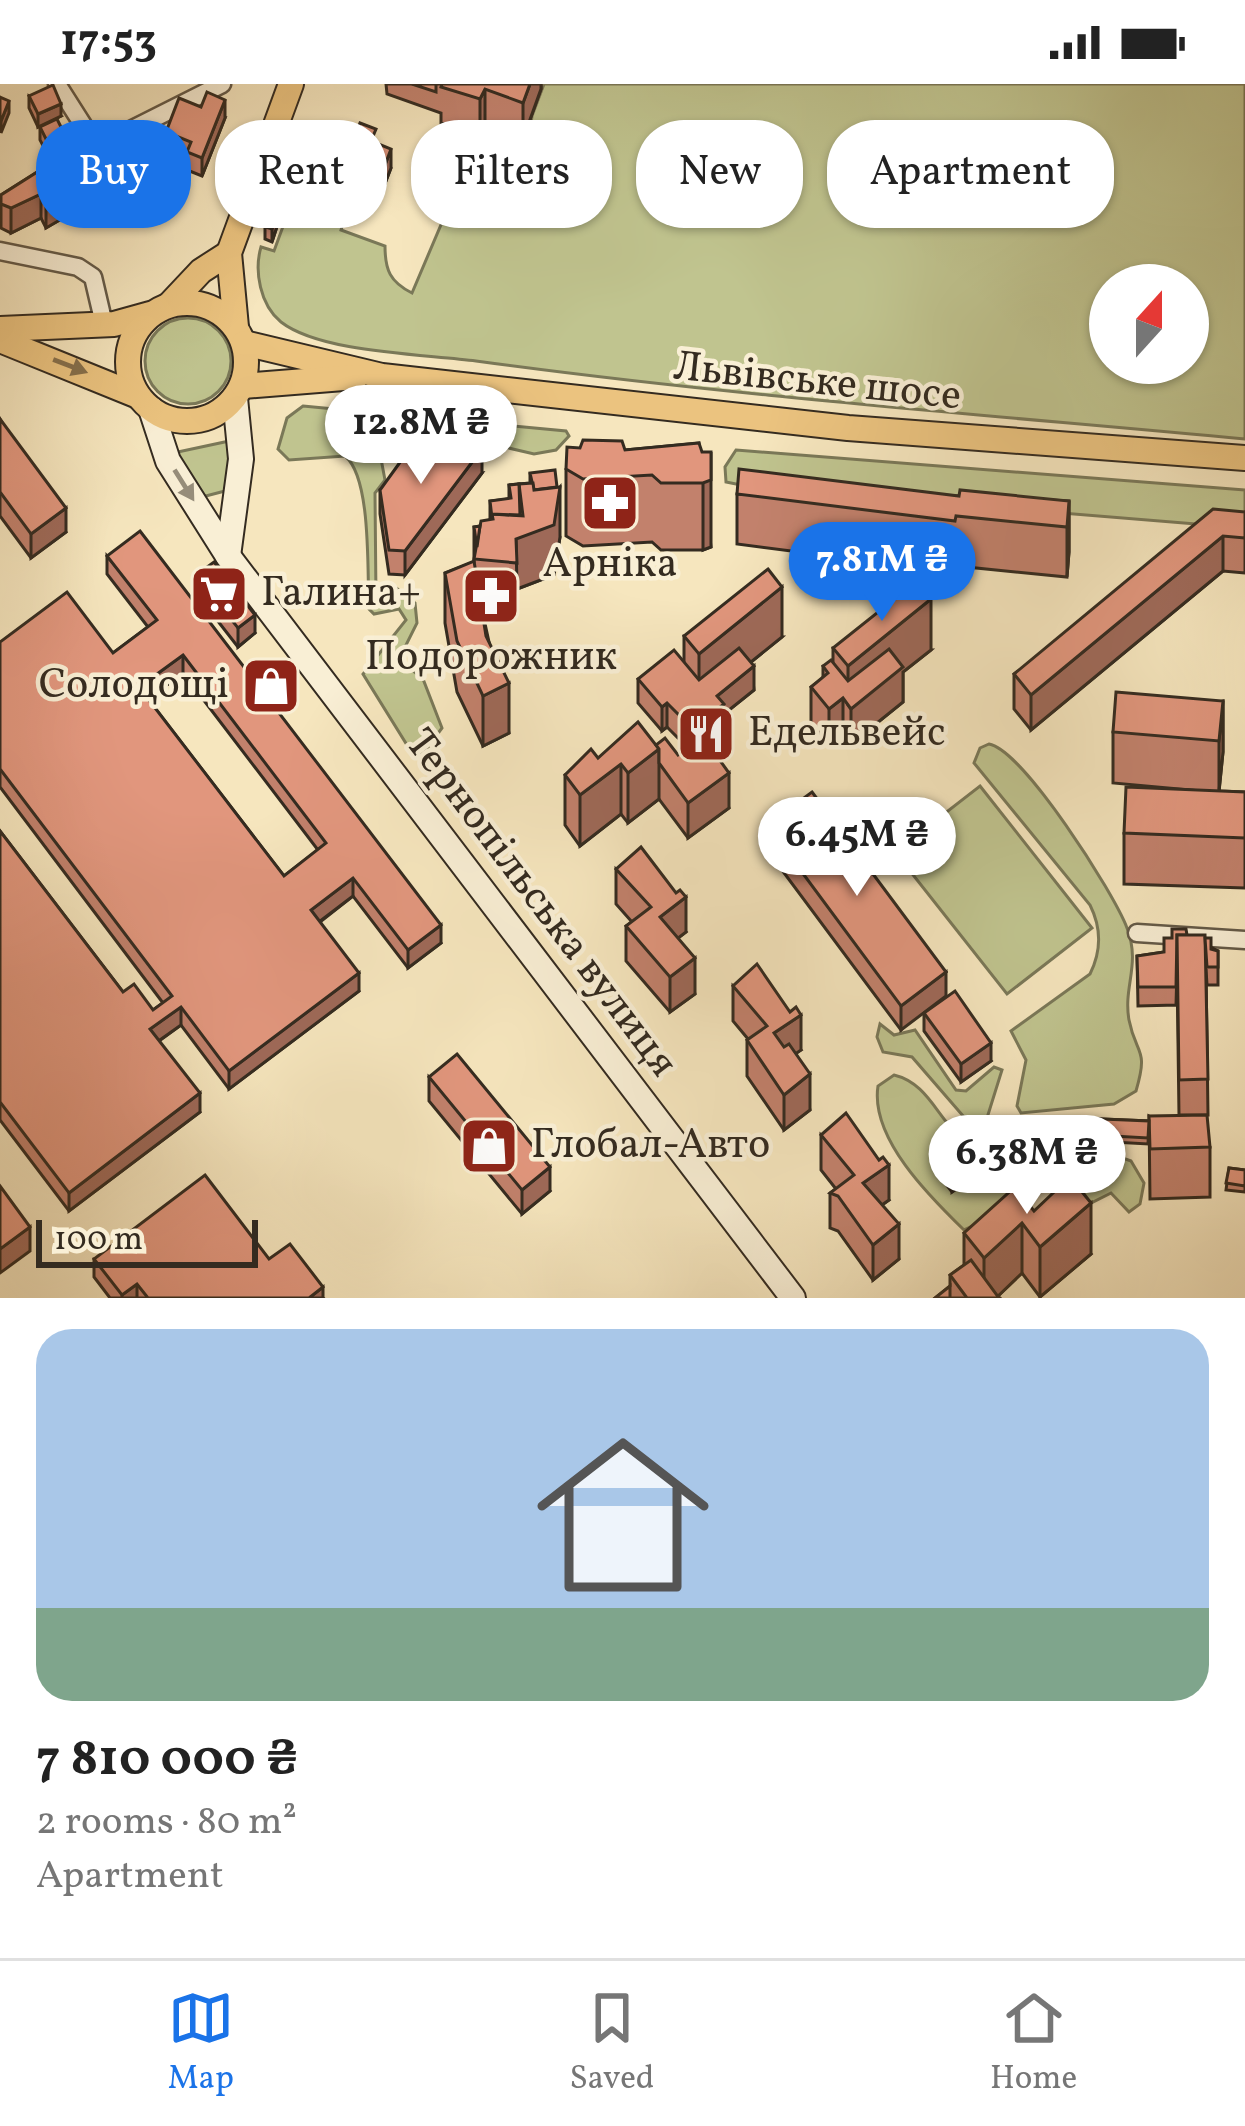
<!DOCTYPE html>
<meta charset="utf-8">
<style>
body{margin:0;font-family:Vollkorn,serif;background:#f2f2f2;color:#222;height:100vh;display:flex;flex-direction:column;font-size:45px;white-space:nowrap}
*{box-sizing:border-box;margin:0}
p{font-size:39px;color:#767676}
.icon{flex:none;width:66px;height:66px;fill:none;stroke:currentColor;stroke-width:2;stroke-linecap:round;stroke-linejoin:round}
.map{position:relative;height:1214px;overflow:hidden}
.sheet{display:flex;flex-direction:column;background:#fff;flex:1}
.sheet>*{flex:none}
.top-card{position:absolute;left:36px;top:36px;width:1173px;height:108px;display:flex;gap:24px}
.needle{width:78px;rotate:21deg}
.buttons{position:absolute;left:1089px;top:180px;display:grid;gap:24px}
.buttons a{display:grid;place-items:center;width:120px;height:120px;border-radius:50%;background:#fff;box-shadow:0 3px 9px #0004;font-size:60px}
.scale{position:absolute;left:36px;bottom:30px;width:222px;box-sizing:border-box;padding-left:12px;border:6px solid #342b20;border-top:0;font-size:33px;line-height:42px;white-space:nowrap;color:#342b20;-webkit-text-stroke:9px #f9efd5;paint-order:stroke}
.price{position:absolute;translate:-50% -102px;padding:0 27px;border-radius:42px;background:#fff;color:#222;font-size:39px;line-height:78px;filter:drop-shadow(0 3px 6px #0008)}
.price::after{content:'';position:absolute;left:50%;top:72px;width:36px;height:27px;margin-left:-18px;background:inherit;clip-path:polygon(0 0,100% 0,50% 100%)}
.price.current{background:#1a73e8;color:#fff}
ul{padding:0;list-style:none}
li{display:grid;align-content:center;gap:24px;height:636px;padding:0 36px}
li+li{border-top:3px solid #e0e0e0}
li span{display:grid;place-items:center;height:372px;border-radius:36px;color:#555}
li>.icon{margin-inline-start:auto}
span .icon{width:216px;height:216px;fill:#fffc;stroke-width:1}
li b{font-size:51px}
.chip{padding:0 42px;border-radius:48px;background:#fff;box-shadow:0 3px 9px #0004;font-size:42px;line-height:108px}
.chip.current{background:#1a73e8;color:#fff}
.status{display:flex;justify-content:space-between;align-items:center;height:84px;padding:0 60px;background:#fff;direction:ltr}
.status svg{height:33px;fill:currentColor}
.dock{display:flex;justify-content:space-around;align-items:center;height:168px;border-top:3px solid #e0e0e0;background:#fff;font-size:33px;color:#767676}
.dock a{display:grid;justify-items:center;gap:6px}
.dock .current{color:#1a73e8}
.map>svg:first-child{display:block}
</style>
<div class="status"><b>17:53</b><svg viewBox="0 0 49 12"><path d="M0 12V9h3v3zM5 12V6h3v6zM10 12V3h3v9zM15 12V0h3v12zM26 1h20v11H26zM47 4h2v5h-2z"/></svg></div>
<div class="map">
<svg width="1245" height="1214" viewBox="0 0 1245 1214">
<rect width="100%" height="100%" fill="#f6e6be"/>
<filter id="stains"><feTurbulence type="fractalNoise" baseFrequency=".00167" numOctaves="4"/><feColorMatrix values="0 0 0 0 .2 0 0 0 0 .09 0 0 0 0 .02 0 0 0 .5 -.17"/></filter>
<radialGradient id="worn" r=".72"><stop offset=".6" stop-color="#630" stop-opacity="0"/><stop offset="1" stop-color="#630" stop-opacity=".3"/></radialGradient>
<g fill="#c0c48f" stroke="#7a7858" stroke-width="3" fill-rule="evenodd">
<path d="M544 0H1245V355C988 331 731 312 476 277 424 270 321 269 281 238 260 221 254 187 261 163L274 167 285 137 279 121 289 115 344 136 341 146 385 162C385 186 390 198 412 209L466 82 514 91 525 84 532 32ZM1110 201H1188V279H1110Z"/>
<circle cx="188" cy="277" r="43"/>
<path d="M303 322 566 347 569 352 556 366 534 370 496 361 427 368 379 364 385 396 375 409 376 514 394 502 415 519 417 539 399 575 423 595 442 644 423 670 412 669 363 590 406 536 399 525 374 530 369 525C367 490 372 394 345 372L289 376 278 365 287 334Z"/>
<polygon points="234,356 225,407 202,413 173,369"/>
<polygon points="736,366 1245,406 1245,444 756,404 726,398 725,383"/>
<path d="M989 660C1023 666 1114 809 1127 844 1141 881 1123 902 1129 936 1136 972 1149 963 1136 1007L1114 1020 1021 1029 1017 1022 1026 976 1011 947 1090 890C1102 866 1101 843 1090 821L974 679 980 664Z"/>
<polygon points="980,702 1092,844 1007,910 895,768"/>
<polygon points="880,940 894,951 915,946 956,1006 966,1007 994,983 1002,986 987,1034 964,1033 912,973 883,968 877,953"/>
<path d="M894 991C932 1000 939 1043 971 1060 1021 1087 1080 1057 1131 1077L1144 1099 1140 1120 1129 1128 1111 1109 1091 1119 1081 1106C1007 1085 1019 1124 964 1146 930 1113 870 1054 878 1002Z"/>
</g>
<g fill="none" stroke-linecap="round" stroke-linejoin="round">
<defs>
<g id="minor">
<polyline points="57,0 97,63 222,0"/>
<polyline points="0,167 78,183 93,193 104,240"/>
<polyline points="1137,849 1245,856"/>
</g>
<g id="secondary">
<polyline points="151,325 168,377 228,472 793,1214"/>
<polyline points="228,472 241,375 235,314"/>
</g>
<g id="primary">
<circle cx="187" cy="278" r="59"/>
<polyline points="169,221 201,187 229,169"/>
<polyline points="236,243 229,169 291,0"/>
<polyline points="0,245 114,240 150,230"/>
<polyline points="0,256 138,312"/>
<polyline points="244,259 382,292 848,344 1245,374"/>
<polyline points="243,302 356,293"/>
</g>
</defs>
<use href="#minor" stroke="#645a48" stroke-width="21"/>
<use href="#secondary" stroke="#342b20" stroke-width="28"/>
<use href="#primary" stroke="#342b20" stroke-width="28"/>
<use href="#minor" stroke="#f9efd5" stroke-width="16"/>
<use href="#secondary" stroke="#f9efd5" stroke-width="24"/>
<use href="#primary" stroke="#ebc37f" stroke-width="24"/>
</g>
<g fill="#c2816c" stroke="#342b20" stroke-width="3" fill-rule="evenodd">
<polygon points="386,0 541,0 541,5 523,55 485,40 480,50 441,39 441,29 387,10"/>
<polygon points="29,12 61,32 38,43 29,24"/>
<polygon points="225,34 202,92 187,86 187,74 166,66 166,48"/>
<polygon points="40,43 67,67 50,75 40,56"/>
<polygon points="83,59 108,123 100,138 81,139 70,130 46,144 41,134 11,149 1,144 1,111"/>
<polygon points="376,59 391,84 379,115 360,108 356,118 339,111 339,93"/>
<polygon points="281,130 272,158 265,155 265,143"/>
<polygon points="0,335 66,448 31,474 0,432"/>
<polygon points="699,359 711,463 703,466 661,466 652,458 583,462 566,452 566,385 580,364 625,366"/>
<polygon points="482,389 405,491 389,490 380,430 380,406"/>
<polygon points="530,389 560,453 554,491 517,505 517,529 482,526 509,649 483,662 457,608 445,539 445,489 474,478 474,443 480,442 490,436 490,417 509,415 509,401 530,399"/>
<polygon points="737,410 959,412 1069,417 1069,468 1067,493 956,482 955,488 737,460"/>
<polygon points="1245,428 1245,489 1223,487 1031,646 1014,625 1014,590"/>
<path d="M107 472 441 859 408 884 353 812 320 838 359 907 229 1005 181 941 159 957 200 1028 69 1127 0 1036V747L123 908 153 926 163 919 0 703V558L113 569 148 543 107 490ZM183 589 318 766 284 792 148 615Z"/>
<polygon points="196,491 255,549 238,563 196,509"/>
<polygon points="684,552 782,553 751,578 754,606 724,630 724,644 706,658 729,724 688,754 659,715 628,739 621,730 580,762 565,741 565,691 598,674 656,661 678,671 695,659 693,656 678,654 667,643 662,647 638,619 638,595 684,579"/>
<polygon points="833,564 931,566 903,588 903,618 851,660 843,650 829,661 811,639 811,603 823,594 823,582 833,579"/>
<polygon points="1223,617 1223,668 1219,707 1245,708 1245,804 1124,800 1124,749 1191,706 1113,699 1113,648"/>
<polygon points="767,741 946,888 901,946 767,766"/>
<polygon points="616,785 686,848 678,854 695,910 670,928 626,877 626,842 632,838 616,820"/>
<polygon points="1187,851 1218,867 1218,901 1207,901 1206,885 1208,1031 1179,1031 1177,885 1176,921 1138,922 1137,872 1164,868"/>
<polygon points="733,902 801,966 796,969 810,1026 784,1046 747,992 747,956 748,955 733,937"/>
<polygon points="924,929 991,977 961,998 924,947"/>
<polygon points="429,993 550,1107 522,1130 429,1017"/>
<polygon points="1149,1032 1210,1063 1210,1113 1150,1115"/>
<polygon points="1078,1034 1149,1037 1148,1060 1077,1056"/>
<polygon points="821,1051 889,1116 882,1121 899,1175 873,1196 838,1147 830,1144 830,1109 836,1105 821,1086"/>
<polygon points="937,1077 963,1100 952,1108 937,1089"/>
<polygon points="1229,1084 1245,1086 1245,1108 1226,1106"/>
<polygon points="1034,1127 1091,1170 1040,1213 1022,1189 998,1212 1000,1214 935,1214 950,1202 950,1191 964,1181 964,1149"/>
<polygon points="94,1175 269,1175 323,1214 110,1214 94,1193"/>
</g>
<g fill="#9e6958" stroke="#342b20" stroke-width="3">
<polygon points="530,0 541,0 541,5 523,55 523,19"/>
<polygon points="485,5 485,40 480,50 480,15"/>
<polygon points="225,16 225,34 202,92 202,74"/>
<polygon points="9,17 9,29 1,49 1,37"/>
<polygon points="61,20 61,32 38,43 38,30"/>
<polygon points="67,55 67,67 50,75 50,63"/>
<polygon points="391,65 391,84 379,115 379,97"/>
<polygon points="360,89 360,108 356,118 356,100"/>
<polygon points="108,99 108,123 100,138 100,114"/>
<polygon points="70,106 70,130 46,144 46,120"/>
<polygon points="41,110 41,134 11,149 11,124"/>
<polygon points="281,117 281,130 272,158 272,145"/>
<polygon points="482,365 482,389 405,491 405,467"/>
<polygon points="711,368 711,463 703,466 703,399"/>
<polygon points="560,403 560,453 554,491 517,505 516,455"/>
<polygon points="1069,417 1069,468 1067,493 1067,443"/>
<polygon points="66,424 66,448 31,474 31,450"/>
<polygon points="1223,452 1223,487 1031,646 1031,611"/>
<polygon points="782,503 782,553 699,620 699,570"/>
<polygon points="931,515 931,566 903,588 903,618 851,660 851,625 848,621 848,582"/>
<polygon points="255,531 255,549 238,563 238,544"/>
<polygon points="183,571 183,589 139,621 139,603"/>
<polygon points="754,582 754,606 724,630 724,644 699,664 699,640 717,612"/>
<polygon points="509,599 509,649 483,662 483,612"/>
<polygon points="843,614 843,650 829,661 829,625"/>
<polygon points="1223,617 1223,668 1219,708 1219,657"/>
<polygon points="667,619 667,643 662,647 662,623"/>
<polygon points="659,665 659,715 628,739 628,689"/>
<polygon points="621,680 621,730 580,762 580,711"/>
<polygon points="729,689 729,724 688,754 688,719"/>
<polygon points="353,794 353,812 311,844 311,826"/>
<polygon points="686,813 686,848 660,868 660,833"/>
<polygon points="441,841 441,859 408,884 408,866"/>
<polygon points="695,874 695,910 670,928 670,893"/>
<polygon points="946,888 946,912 901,946 901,922"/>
<polygon points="359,889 359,907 229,1005 229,987"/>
<polygon points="181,923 181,941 150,963 150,945"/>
<polygon points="801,931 801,966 774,985 774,949"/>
<polygon points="991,959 991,977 961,998 961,980"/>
<polygon points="810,990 810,1026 784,1046 784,1011"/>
<polygon points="200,1009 200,1028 69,1127 69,1109"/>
<polygon points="889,1081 889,1116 863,1134 863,1099"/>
<polygon points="550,1083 550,1107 522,1130 522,1106"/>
<polygon points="963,1088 963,1100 952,1108 952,1096"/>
<polygon points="1091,1119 1091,1170 1040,1213 1040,1163"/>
<polygon points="1022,1139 1022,1189 996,1214 984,1214 984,1174"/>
<polygon points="899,1140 899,1175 873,1196 873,1161"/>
<polygon points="30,1143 30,1167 0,1189 0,1165"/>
<polygon points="137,1200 137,1214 122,1214 122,1211"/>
<polygon points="323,1203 323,1214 309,1214"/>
</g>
<g fill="#e1967d" stroke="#342b20" stroke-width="3" fill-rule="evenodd">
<polygon points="412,0 436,0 436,8"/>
<polygon points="442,0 530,0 523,19 485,5 480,15 441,3"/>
<polygon points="53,1 61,20 38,30 29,12"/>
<polygon points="207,8 225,16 202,74 187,68 191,58 166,48 179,14 201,23"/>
<polygon points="0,13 9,17 1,37 0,37"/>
<polygon points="57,35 67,55 50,63 40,43"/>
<polygon points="360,39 376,45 371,57 391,65 379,97 360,89 356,100 339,93"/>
<polygon points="83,59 102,74 108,99 100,114 81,115 70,106 46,120 41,110 11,124 1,120 1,111"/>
<polygon points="272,114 281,117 272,145 265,143"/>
<polygon points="0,335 66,424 31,450 0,408"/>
<polygon points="419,352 482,365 405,467 389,466 380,406"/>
<polygon points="583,356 622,357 625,366 699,359 702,368 711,368 711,396 703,399 661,399 652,391 583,395 566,385 567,363 580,364"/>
<polygon points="739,385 959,412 960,406 1069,417 1067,443 956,432 955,437 737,410"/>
<polygon points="555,386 557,403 534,406 530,389"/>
<polygon points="533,399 534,406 560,403 554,441 516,455 517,479 474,475 481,437 493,435 492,430 523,432 519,400"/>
<polygon points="519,400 520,431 492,430 492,434 490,417 511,414 509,401"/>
<polygon points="1213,425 1245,428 1245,454 1223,452 1031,611 1014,590"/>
<polygon points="480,442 477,463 474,443"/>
<path d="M140 447 441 841 408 866 353 794 311 826 359 889 229 987 181 923 150 945 200 1009 69 1109 0 1018V747L123 908 134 900 153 926 172 912 0 685V558L67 508 113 569 157 536 107 472ZM183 571 326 759 284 792 139 603Z"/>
<polygon points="474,477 486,552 509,599 483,612 457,557 445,489"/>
<polygon points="214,478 255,531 238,544 196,491"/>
<polygon points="768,485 782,503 699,570 684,552"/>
<polygon points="917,497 931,515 848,582 833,564"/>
<polygon points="739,564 754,582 717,612 724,620 699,640 693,632 678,630 667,619 662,623 638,595 674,566 699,596"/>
<polygon points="889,565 903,583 851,625 843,614 829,625 811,603 828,589 823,582 831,576 848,597"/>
<polygon points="1116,608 1223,617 1219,657 1113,648"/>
<polygon points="638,638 659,665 628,689 621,680 580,711 565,691 591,665 598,674"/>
<polygon points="703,653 729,689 688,719 659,679 659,665 656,661 665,654 678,671"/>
<polygon points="1126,703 1245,708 1245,754 1124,749"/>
<polygon points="812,708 946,888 901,922 767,741"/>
<polygon points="641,763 676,809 680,806 686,813 660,833 695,874 670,893 626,842 651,823 616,785"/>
<polygon points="1172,845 1186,845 1187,851 1177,851 1176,903 1138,903 1137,872 1164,868 1164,854 1172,854"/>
<polygon points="1177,851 1205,851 1208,995 1179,996"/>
<polygon points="1205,854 1211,854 1211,865 1218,867 1218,883 1207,883"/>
<polygon points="757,880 790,928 796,923 801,931 774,949 784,963 789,960 810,990 784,1011 747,956 767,942 733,902"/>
<polygon points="955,907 991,959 961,980 924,929"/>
<polygon points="457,970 550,1083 522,1106 429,993"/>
<polygon points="846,1029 879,1076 883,1073 889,1081 863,1099 899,1140 873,1161 838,1112 830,1109 854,1091 821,1051"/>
<polygon points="1207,1031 1210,1063 1150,1065 1149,1032"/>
<polygon points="1078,1034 1149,1037 1148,1054 1077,1050"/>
<polygon points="948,1069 963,1088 952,1096 937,1077"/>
<polygon points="1229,1084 1245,1086 1245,1102 1226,1099"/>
<polygon points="205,1091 269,1175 290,1160 323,1203 309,1214 148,1214 137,1200 122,1211 94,1175"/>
<polygon points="1070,1093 1091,1119 1040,1163 1022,1139 984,1174 964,1149 1015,1103 1034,1127"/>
<polygon points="0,1102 30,1143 0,1165"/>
<polygon points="971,1176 999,1214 967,1214 950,1191"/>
<polygon points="950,1202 950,1214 935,1214"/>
</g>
<defs><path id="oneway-solid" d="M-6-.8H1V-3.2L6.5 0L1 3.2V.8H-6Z" transform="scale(3)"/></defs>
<use fill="#866f4b" href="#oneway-solid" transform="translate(70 282) rotate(21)"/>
<use fill="#968d7a" href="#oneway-solid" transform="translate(184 401) rotate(58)"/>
<defs>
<symbol id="pharmacy-square" viewBox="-11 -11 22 22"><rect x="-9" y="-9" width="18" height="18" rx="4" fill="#8f2418" stroke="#f9efd5"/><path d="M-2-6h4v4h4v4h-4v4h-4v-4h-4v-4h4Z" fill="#fff"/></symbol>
<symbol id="supermarket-square" viewBox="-11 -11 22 22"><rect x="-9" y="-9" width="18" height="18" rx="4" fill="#8f2418" stroke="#f9efd5"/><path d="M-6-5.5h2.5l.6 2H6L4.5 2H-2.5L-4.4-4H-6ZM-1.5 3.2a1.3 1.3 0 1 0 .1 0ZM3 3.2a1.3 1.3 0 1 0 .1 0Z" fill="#fff"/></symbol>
<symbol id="shop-square" viewBox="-11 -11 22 22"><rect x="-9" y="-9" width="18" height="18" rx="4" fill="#8f2418" stroke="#f9efd5"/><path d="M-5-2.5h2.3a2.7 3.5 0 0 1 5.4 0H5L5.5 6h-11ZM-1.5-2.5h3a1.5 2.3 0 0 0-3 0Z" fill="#fff"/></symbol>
<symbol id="restaurant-square" viewBox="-11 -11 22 22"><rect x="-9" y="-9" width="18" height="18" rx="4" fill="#8f2418" stroke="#f9efd5"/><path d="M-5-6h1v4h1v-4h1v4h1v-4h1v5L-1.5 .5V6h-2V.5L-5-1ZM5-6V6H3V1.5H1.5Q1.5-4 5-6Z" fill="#fff"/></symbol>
</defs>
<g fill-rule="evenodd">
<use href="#pharmacy-square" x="577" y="386" width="66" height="66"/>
<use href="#supermarket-square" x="186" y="477" width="66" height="66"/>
<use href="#pharmacy-square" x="458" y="479" width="66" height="66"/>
<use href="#shop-square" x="238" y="569" width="66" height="66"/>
<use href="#restaurant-square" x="673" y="617" width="66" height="66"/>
<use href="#shop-square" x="456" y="1029" width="66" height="66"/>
</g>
<g text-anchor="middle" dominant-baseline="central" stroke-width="9" stroke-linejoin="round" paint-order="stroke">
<g font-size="42" fill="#342b20" stroke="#f9efd5">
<text transform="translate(817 299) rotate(6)">Львівське шосе</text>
<text transform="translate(540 820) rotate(53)">Тернопільська вулиця</text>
</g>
<g font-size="42" fill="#342b20" stroke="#f9efd5" text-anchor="start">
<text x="610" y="481" text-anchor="middle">Арніка</text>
<text x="261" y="510">Галина+</text>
<text x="491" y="574" text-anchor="middle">Подорожник</text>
<text x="229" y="602" text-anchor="end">Солодощі</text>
<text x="748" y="650">Едельвейс</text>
<text x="531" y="1062">Глобал-Авто</text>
</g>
</g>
<rect width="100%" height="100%" filter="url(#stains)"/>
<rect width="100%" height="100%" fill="url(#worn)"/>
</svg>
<div class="buttons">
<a><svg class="needle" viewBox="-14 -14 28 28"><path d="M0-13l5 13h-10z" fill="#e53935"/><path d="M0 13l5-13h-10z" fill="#767676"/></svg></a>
</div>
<div class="scale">100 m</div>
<b class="price" style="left:421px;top:403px">12.8M ₴</b>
<b class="price current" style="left:882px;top:540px">7.81M ₴</b>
<b class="price" style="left:857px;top:815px">6.45M ₴</b>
<b class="price" style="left:1027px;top:1133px">6.38M ₴</b>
<div class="top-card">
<a class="chip current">Buy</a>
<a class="chip">Rent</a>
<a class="chip">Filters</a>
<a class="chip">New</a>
<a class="chip">Apartment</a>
</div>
</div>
<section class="sheet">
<ul>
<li><span style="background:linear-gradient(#a9c7e8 75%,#7fa58c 0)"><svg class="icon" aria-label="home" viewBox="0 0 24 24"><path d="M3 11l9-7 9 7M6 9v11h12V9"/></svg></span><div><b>7 810 000 ₴</b><p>2 rooms · 80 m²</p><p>Apartment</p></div></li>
</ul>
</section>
<nav class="dock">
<a class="current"><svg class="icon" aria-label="map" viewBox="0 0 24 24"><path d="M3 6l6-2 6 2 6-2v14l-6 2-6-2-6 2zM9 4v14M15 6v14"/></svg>Map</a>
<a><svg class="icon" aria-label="saved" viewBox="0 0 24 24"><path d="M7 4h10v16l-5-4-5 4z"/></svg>Saved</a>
<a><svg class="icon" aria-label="home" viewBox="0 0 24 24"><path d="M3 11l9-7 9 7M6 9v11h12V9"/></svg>Home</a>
</nav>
